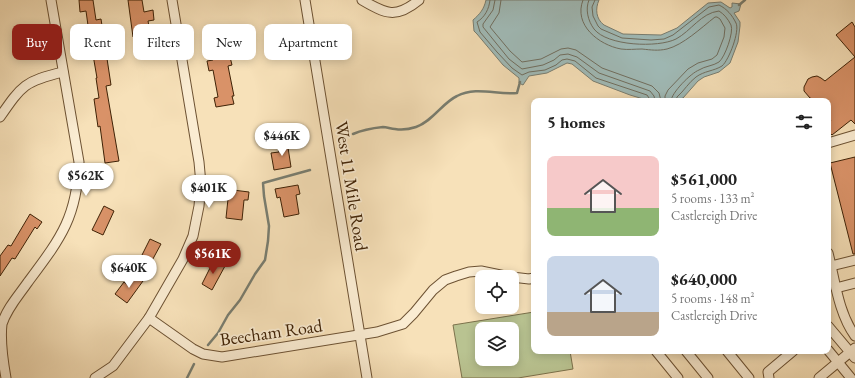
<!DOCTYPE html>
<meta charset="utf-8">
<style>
body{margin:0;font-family:"EB Garamond",serif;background:#f2f2f2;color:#222;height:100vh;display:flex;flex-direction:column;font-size:15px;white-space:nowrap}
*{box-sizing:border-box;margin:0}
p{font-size:13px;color:#767676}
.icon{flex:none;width:22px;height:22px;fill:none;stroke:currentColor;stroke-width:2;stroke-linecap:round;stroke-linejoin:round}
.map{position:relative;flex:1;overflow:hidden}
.panel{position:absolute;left:531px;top:98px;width:300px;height:256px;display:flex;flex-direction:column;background:#fff;border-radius:8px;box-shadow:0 2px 10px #0003}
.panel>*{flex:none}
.guide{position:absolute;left:12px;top:24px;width:380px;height:36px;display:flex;gap:8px}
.tools{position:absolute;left:475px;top:270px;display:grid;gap:8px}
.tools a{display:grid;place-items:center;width:44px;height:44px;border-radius:8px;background:#fff;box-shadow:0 2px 10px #0003;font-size:20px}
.price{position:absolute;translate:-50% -34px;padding:0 9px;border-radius:14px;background:#fff;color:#222;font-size:13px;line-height:26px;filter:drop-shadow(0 1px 2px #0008)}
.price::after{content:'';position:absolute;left:50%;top:24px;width:12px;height:9px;margin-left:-6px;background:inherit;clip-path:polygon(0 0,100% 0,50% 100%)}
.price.on{background:#8f2418;color:#fff}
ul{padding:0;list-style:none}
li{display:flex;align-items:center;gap:12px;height:100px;padding:0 16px}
li span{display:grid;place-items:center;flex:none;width:112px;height:80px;border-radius:8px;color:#555}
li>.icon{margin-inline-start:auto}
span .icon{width:48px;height:48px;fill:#fffc;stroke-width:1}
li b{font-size:17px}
h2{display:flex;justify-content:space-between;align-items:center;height:48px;padding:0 16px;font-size:17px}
.pill{padding:0 14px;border-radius:8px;background:#fff;box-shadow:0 2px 10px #0003;font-size:14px;line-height:36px}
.pill.on{background:#8f2418;color:#fff}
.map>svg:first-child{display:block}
</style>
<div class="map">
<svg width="855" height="378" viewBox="0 0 855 378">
<rect width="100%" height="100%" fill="#f7e1b9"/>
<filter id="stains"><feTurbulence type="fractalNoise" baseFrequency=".005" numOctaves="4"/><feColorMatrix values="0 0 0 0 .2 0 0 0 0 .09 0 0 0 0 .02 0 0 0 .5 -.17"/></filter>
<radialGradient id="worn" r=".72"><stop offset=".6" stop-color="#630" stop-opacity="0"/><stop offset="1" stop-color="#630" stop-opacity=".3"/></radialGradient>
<path fill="#b9c391" stroke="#7c724c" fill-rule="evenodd" d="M534 312V351H570L573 369 518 378H462L453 325ZM482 329H512V359H482Z"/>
<path fill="#a0bbb8" stroke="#797e71" d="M486 0H599C595 9 596 19 604 25L623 34 661 35 677 28 708 3 721 2 730 8 732 7V3L741 4 739 11 734 13 740 22V26L738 42 730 63 719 72 704 77 698 81 683 98 676 101H650L630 95 593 81 572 64 567 63 547 73 529 76 523 85 519 83V78L503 65 477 34 474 31 473 20C480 14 484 9 486 0Z"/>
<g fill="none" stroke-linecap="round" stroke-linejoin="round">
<g stroke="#706e5f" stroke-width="1">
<path d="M490 0C489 9 485 17 477 22L480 32 497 52 512 68 522 75 529 72 545 70 556 65 562 60 567 59 575 61 596 78 647 95 649 98V101"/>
<polyline points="495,0 493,10 483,24 483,27 509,59 522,69 543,65 554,60 560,55 568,54 577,57 599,73 650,91 654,96 655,101"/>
<polyline points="501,0 499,13 490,27 510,51 522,62 541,59 561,49 568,48 576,50 602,68 652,86 659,93 661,101"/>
<path d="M583 0C573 25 599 45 621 49 628 50 635 49 642 49 651 50 658 51 667 49 683 45 701 28 715 17H717L720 19 725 28 724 37 717 55 712 59 698 63 688 69 668 90 665 96V101"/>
<path d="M589 0C585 9 588 21 594 29 607 46 658 48 676 39 691 31 701 13 719 11 724 14 728 19 731 25 734 32 725 57 719 62 713 66 705 66 699 70 691 73 671 93 671 101"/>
<path d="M595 0 592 7 593 16 598 26 601 29 622 38 651 40 664 39 673 35 709 7 719 5C727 9 732 15 736 23 740 31 729 60 722 66 714 71 704 71 696 77 689 82 684 91 677 97L676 101"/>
</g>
<g stroke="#797e71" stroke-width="2.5">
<polyline points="739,5 745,0"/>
<path d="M353 134C362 130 373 128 383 127 387 127 391 129 395 129 401 130 410 129 416 127 433 121 442 103 457 96 476 86 497 95 517 93L520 82"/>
<polyline points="208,345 218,333 228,315 240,300 255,274 265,260 268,241 269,226 264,196 263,183 310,170"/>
<polyline points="187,378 194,364"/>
</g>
</g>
<g fill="#d99268" stroke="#3f2206">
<polygon points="79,0 93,0 96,20 101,19 111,85 106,86 119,161 105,163 100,126 98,127 94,99 99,98 96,78 97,78 92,49 91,49 89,40 90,40 86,11 80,12"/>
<polygon points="128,0 142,0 144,12 153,10 154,20 148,21 152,43 138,45 136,37 133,37"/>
<polygon points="852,22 855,27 855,124 851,120 832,135 828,131 828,123 831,121 828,117 828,101 817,101 810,98 804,91 804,87 808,79 812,77 817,76 821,78 825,81 855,57 836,35"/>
<polygon points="223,36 224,45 227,45 232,65 228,66 234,96 232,96 234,104 216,107 214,98 218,97 213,70 209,71 207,61 213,60 209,38"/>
<polygon points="287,141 291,167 274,170 271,153 279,152 278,143"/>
<polygon points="855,157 855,254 853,254 830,163"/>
<polygon points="298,185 300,194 296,195 299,214 284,217 280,197 277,198 275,189"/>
<polygon points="225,189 249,192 248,200 244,200 242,220 226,218 228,199 224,198"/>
<polygon points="104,206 114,211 103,235 92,230"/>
<polygon points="30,214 42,222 37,229 35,227 15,259 12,258 0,276 0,256 8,245 11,246"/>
<polygon points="150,239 161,244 148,268 138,263"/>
<polygon points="214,260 225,266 212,290 202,284"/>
<polygon points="134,275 143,281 127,303 115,294 124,282 128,285"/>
</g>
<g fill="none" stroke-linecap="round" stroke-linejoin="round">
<defs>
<g id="minor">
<polyline points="305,0 367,378"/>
<path d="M362 0C386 14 396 19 419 0"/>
<path d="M0 117C22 85 25 81 63 72"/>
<polyline points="828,143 855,135"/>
<path d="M828 253C835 280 838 312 855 336"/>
<polyline points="831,266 855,260"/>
<polyline points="512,277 529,279 534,278"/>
<polyline points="836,288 855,283"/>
<polyline points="149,318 193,349 203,354 222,357 377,332 403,324 414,313 433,290 445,280 456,276 469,272 481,271 511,277"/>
<polyline points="828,326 855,358"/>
<polyline points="828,350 851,378"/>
<polyline points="656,351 678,378"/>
<polyline points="686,351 708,378"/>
<polyline points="727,351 749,378"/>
<path d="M6 378C3 361 0 341 2 324 7 308 19 295 28 282 60 239 77 218 79 162L51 0"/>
<polyline points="95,378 113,366 149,318 183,259 193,236 199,206 201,184 199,162 172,0"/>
<polyline points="769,378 768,372 793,351"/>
<polyline points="819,378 855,348"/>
</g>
</defs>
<use href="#minor" stroke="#6d5233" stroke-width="11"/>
<use href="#minor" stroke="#faecd2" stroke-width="9"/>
</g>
<g text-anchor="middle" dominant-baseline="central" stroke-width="3.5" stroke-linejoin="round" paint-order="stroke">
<g font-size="18" fill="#3f2206" stroke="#faecd2">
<text transform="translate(352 186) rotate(81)">West 11 Mile Road</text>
<text transform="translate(271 332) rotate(-8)">Beecham Road</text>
</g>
</g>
<rect width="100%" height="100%" filter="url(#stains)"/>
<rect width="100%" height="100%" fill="url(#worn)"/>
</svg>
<div class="tools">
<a><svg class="icon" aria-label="locate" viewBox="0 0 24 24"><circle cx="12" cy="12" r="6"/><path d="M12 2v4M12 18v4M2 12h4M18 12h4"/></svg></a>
<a><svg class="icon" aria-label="layers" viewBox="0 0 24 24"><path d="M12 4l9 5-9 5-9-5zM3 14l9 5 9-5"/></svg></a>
</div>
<b class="price" style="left:282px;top:157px">$446K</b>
<b class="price" style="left:86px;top:197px">$562K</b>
<b class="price" style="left:209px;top:209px">$401K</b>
<b class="price on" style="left:213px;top:275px">$561K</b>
<b class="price" style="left:129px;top:289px">$640K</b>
<div class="guide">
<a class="pill on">Buy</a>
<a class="pill">Rent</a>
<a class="pill">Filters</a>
<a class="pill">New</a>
<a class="pill">Apartment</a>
</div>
<section class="panel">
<h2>5 homes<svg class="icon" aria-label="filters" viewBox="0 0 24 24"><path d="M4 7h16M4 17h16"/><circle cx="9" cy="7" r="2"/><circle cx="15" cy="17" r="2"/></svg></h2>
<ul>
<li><span style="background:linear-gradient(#f6c9c9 65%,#8fb573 0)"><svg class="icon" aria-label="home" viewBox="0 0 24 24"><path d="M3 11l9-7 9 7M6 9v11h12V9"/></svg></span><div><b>$561,000</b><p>5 rooms · 133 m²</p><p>Castlereigh Drive</p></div></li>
<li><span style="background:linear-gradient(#c9d6e8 70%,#b9a48a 0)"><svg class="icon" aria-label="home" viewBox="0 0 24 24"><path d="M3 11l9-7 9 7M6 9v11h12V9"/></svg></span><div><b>$640,000</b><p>5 rooms · 148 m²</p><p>Castlereigh Drive</p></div></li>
</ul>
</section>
</div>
